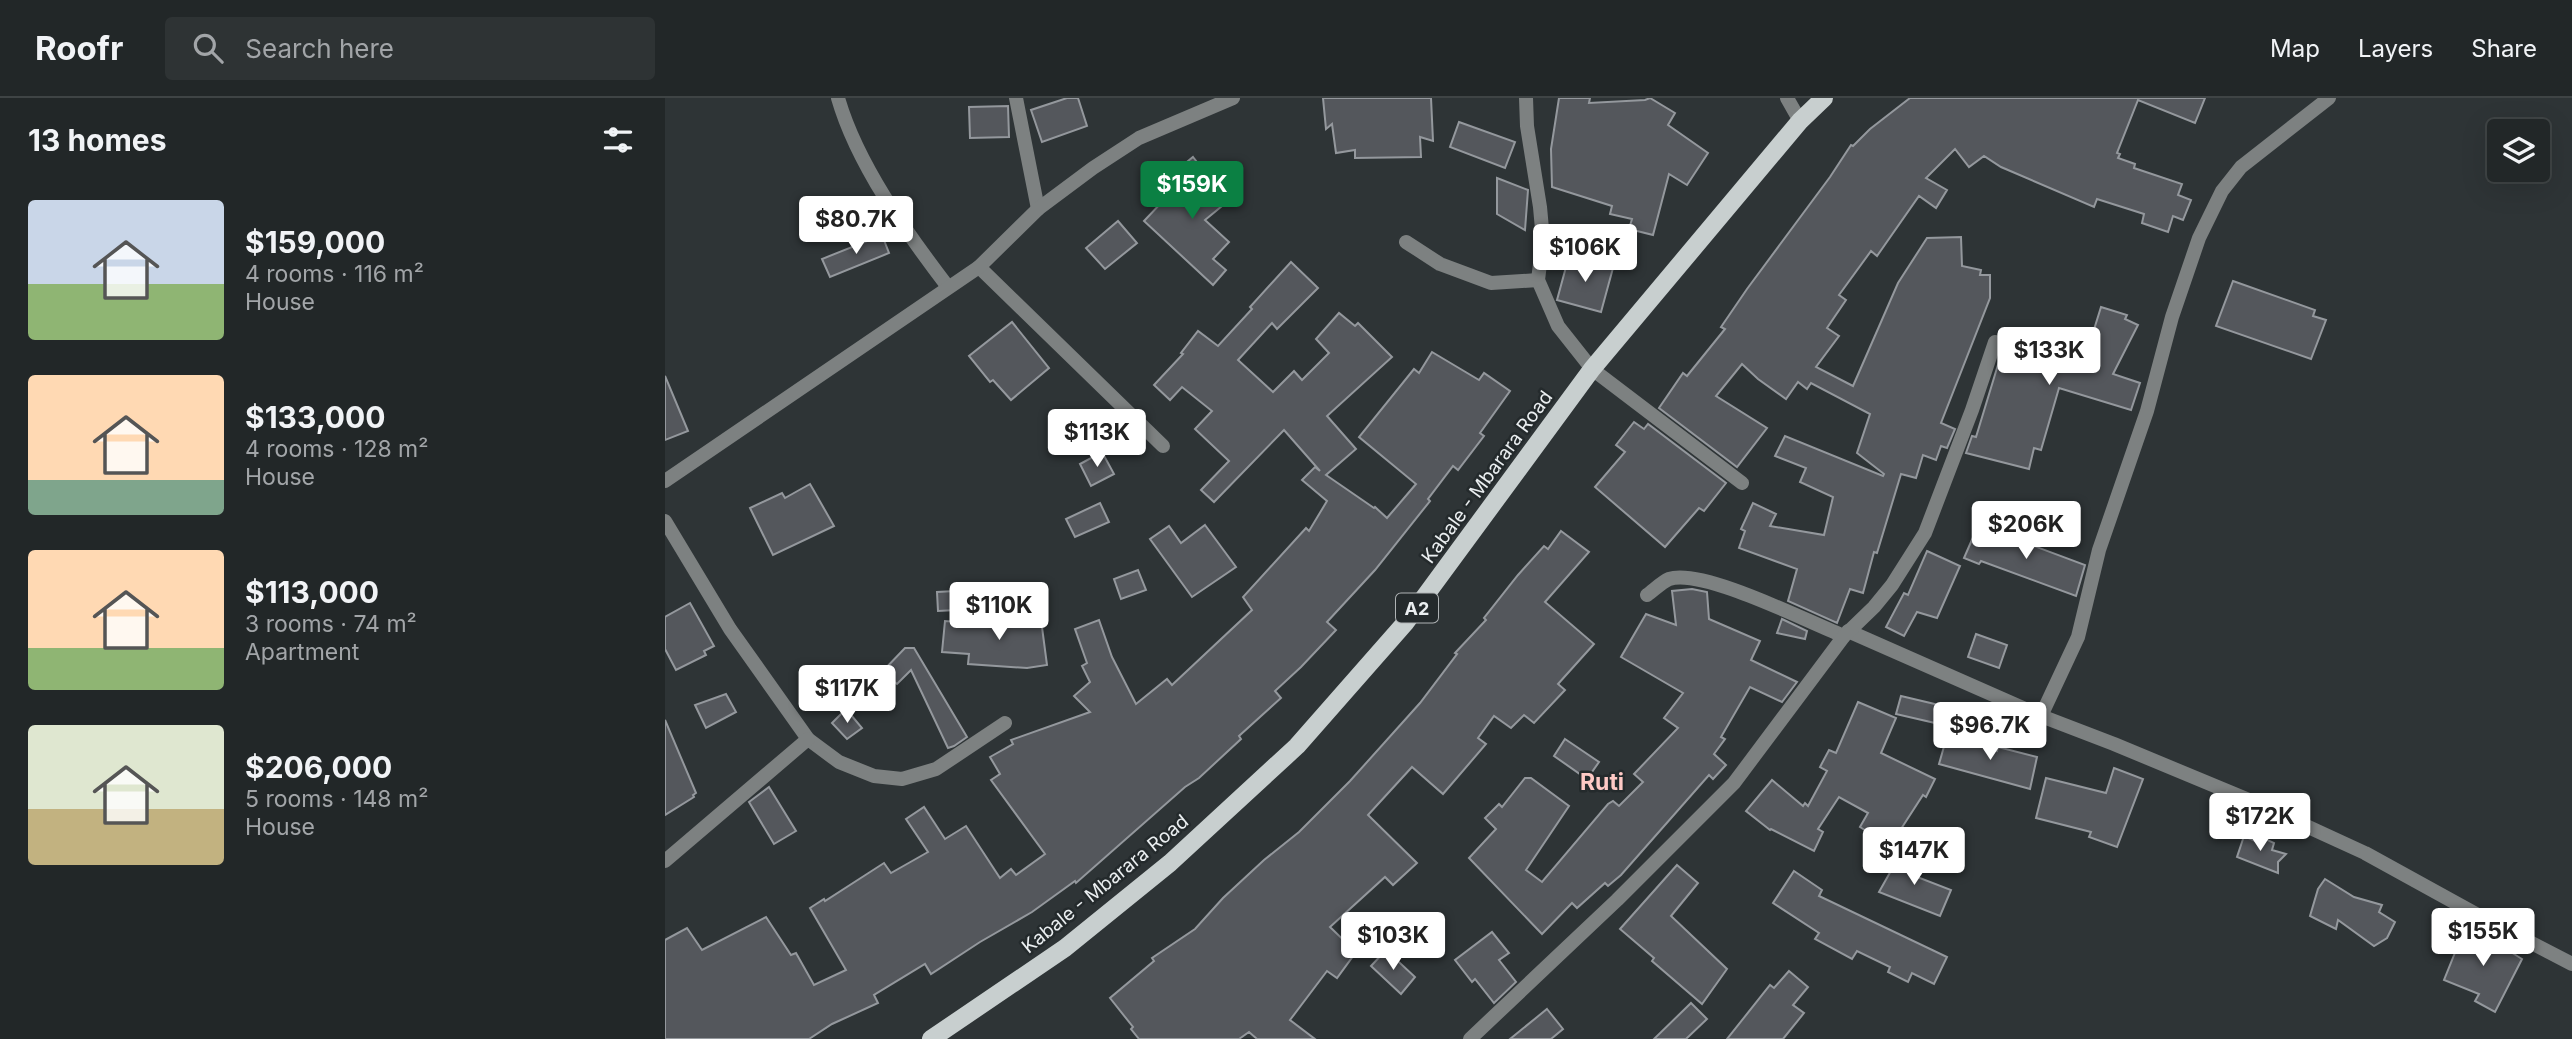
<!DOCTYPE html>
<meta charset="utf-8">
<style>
body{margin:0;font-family:Inter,sans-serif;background:#2e3334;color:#f1f3f6;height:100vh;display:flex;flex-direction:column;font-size:26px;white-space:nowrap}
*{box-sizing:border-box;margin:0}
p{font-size:23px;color:#a2a5a8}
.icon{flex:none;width:38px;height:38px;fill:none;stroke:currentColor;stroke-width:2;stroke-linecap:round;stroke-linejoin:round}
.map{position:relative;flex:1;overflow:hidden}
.panel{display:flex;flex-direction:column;background:#222728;width:665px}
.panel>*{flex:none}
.controls{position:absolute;left:1822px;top:21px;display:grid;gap:14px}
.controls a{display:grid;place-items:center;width:63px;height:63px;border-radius:7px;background:#222728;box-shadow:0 7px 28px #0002,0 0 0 2px #3f4445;font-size:35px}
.price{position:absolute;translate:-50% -60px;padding:0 16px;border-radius:7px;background:#fff;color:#222;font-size:23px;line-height:46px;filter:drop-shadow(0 2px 4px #0008)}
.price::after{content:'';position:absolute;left:50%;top:42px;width:21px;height:16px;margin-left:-10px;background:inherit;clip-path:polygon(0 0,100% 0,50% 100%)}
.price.active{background:#0b8043;color:#fff}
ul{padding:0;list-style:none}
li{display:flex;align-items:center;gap:21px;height:175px;padding:0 28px}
li span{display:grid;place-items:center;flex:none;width:196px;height:140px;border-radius:7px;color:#555}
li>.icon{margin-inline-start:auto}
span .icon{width:84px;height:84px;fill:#fffc;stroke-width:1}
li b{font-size:30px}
h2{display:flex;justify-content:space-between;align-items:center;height:84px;padding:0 28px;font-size:30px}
header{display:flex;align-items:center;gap:42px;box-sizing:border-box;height:98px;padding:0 35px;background:#222728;border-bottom:2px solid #3f4445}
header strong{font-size:33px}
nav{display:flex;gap:38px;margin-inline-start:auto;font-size:24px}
.search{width:490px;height:63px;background:#2e3334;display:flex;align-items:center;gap:18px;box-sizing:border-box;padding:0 24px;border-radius:7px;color:#a2a5a8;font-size:26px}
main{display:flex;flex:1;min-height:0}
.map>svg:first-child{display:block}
</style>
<header>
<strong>Roofr</strong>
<div class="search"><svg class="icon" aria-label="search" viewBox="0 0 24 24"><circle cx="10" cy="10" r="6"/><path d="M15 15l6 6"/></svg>Search here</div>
<nav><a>Map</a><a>Layers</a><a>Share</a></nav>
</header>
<main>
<section class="panel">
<h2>13 homes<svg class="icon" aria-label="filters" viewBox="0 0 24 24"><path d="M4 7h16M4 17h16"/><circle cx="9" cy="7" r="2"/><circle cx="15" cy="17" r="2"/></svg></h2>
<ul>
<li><span style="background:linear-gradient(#c9d6e8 60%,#8fb573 0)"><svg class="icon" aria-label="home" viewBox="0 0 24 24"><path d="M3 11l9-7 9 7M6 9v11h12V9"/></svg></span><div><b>$159,000</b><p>4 rooms · 116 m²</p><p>House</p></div></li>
<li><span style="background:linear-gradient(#ffd9b3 75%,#7fa58c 0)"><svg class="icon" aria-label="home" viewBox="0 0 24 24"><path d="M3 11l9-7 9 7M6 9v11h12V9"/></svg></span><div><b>$133,000</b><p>4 rooms · 128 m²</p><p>House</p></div></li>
<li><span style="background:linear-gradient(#ffd9b3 70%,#8fb573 0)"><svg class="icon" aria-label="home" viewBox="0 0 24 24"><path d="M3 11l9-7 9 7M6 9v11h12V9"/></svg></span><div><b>$113,000</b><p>3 rooms · 74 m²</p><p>Apartment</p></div></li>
<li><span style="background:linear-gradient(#dfe7d0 60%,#c2b280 0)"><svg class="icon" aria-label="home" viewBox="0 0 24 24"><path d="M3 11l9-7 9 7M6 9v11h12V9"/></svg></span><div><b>$206,000</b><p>5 rooms · 148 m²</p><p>House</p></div></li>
</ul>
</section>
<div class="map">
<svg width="1907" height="941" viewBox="0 0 1907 941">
<rect width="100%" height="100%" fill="#2e3436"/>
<g fill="#54575c" stroke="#94989d" stroke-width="2">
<polygon points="402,0 413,0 422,28 377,44 366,12"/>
<polygon points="658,0 766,0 768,43 755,39 756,59 690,60 690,52 671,55 667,26 661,31"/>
<polygon points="894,0 925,0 924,5 980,2 985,0 1010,15 1003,27 1043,55 1022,87 1004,76 988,137 964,131 967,121 945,116 947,108 887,89 886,51"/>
<polygon points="1245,0 1540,0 1530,25 1473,2 1452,55 1455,56 1453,60 1470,66 1469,70 1517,86 1513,97 1526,102 1518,122 1508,118 1503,134 1477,125 1479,116 1432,101 1429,109 1336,69 1319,58 1304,69 1290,51 1261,80 1282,92 1271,110 1254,98 1212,158 1206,153 1174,197 1181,202 1162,230 1174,238 1151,269 1188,288 1233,185 1262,140 1296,139 1297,168 1316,172 1315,177 1325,177 1325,200 1276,325 1290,331 1282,350 1276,348 1271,362 1258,357 1251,380 1236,376 1212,455 1209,454 1198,495 1185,491 1172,525 1123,503 1132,471 1074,450 1080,433 1076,431 1088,405 1111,416 1105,428 1159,437 1168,399 1135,384 1141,370 1110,358 1120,338 1218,378 1219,376 1192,355 1205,316 1146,285 1142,291 1133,284 1121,301 1093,281 1077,266 1051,298 1102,330 1072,369 994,310 1018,275 1022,278 1060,231 1056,229 1082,191 1165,79 1186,47 1188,48 1205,31"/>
<polygon points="343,8 344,39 305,40 304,9"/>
<polygon points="794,24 850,44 840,70 785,49"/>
<polygon points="528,59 563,103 540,122 564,144 548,161 561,172 548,187 479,123 518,82 511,73"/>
<polygon points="832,80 863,92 860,132 832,116"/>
<polygon points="453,123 472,145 440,171 421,150"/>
<polygon points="217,137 224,155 165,179 157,161"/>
<polygon points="904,158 948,170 936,214 892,202"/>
<polygon points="626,164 653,190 612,231 607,225 573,262 608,294 629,273 637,282 664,255 651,241 674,215 690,228 693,225 727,259 662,318 691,351 661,377 709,410 710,409 722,420 751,386 694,339 749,271 754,275 767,254 814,282 819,275 845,293 815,335 819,338 793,372 788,368 763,401 765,403 710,472 662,524 671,532 636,569 610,593 616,600 574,638 576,641 534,680 520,689 411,785 410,783 367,814 315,844 266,876 260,866 209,897 213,905 167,926 144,941 0,941 0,842 22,830 37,852 101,819 126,857 131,855 149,887 181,872 145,810 159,801 160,803 219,765 226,775 263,754 241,721 259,709 280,741 301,728 335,780 346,771 351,777 380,756 326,682 335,676 325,659 348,646 346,642 425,614 409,598 425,584 417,568 422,565 410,531 434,522 447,559 471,606 502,581 507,587 587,512 578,499 641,430 644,433 662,403 637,382 650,369 655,373 619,332 549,404 536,392 564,363 530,331 547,313 517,289 505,302 489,287 518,256 516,255 533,233 553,248 587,211 585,209"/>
<polygon points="1568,183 1650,212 1648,218 1661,222 1646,261 1551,228"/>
<polygon points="1436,209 1462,217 1460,221 1473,227 1448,276 1475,285 1466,312 1394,290 1376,352 1369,350 1364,371 1301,355 1307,338 1311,339 1339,247 1338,232 1422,254"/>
<polygon points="347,224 384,270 346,302 328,282 325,284 304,258"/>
<polygon points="0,278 23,333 0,342"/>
<polygon points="969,324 979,331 983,326 1061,385 1039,413 1034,410 1000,449 930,389 960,354 951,347"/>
<polygon points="437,354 449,376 426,388 415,366"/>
<polygon points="145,386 169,428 108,457 85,410 117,395 120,400"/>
<polygon points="435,405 444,424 410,439 401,421"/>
<polygon points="540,427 571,469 527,499 485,441 504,428 516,445"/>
<polygon points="1312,430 1340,442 1342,438 1420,467 1411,498 1316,463 1314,466 1299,460"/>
<polygon points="896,433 924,454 880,504 929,546 893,586 900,592 869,625 859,617 846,630 829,618 813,640 821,646 778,696 747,669 703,717 752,765 728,787 720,779 665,829 691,854 672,880 662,873 625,922 650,941 592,941 584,934 574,941 474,941 466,931 468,929 445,900 489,863 487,860 530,831 558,800 599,762 634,734 685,683 755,605 792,556 790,555 821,522 819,520 853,477 879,448 883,451"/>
<polygon points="1262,453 1295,468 1272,520 1252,514 1239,538 1221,529 1239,495 1243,497"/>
<polygon points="473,472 481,492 456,501 449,481"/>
<polygon points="1027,491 1042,494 1044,521 1095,543 1086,562 1132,584 1117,604 1085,589 1056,639 1060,641 1049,656 1061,667 1048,681 1044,677 956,777 943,788 940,785 912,810 907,805 877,836 804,760 831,731 820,720 834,706 837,709 860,680 866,680 904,708 861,772 877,784 943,706 948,703 954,708 978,684 969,676 1013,630 999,620 1018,595 956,559 981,516 1011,527 1007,493"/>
<polygon points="290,493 291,512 273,513 272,494"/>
<polygon points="25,505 49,548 39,553 41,557 11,572 0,551 0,519"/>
<polygon points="375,514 382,567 362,570 303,566 304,556 277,554 280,523 350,528 348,517"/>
<polygon points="1117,521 1142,533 1140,541 1112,535"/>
<polygon points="1311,536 1342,547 1334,570 1303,559"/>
<polygon points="240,550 249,550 302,639 289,648 283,650 246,572 232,586 217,574"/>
<polygon points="61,596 71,614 41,630 30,607"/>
<polygon points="1236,598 1274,607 1270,625 1231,616"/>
<polygon points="1193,604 1231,620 1216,655 1270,681 1261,699 1258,697 1225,748 1195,729 1203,715 1174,699 1153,731 1158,734 1149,753 1106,731 1105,732 1081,713 1107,682 1138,708 1140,705 1143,708 1162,673 1155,669 1164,652 1171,655"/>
<polygon points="181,611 197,630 182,641 167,625"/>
<polygon points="0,622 31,695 28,697 29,699 0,717"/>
<polygon points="1282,638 1332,653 1333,649 1372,659 1365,691 1274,666"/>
<polygon points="900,641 934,664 922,681 889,658"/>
<polygon points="1449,670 1478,681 1452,749 1424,739 1426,734 1371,720 1381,680 1441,695"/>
<polygon points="104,689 131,733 109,746 84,704"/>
<polygon points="1579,738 1590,743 1594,738 1609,745 1607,752 1621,756 1613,764 1613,775 1572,759"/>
<polygon points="1236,755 1255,763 1247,777 1286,792 1275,818 1214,794"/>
<polygon points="1012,767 1033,785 1006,818 1062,871 1037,906 987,863 989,860 955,831"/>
<polygon points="1129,773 1157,792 1154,798 1282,859 1269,886 1247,875 1243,884 1223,874 1225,869 1192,853 1187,861 1150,841 1154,835 1108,805"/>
<polygon points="1660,781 1689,799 1717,807 1714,814 1730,824 1722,840 1709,848 1673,822 1671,831 1645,818 1653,791"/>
<polygon points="1800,830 1817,836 1857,861 1830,914 1810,903 1814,896 1779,882"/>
<polygon points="827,834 844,855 834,862 851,884 829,905 810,881 807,884 790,862"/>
<polygon points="721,852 750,879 736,896 706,868"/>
<polygon points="1124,873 1143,889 1128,907 1139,915 1118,941 1062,941 1105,887 1109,890"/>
<polygon points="1026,905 1042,921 1021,941 989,941"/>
<polygon points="882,911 898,931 886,941 845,941"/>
</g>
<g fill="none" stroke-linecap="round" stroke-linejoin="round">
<g stroke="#7d8181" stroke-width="14">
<path d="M173 0C192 66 241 134 283 189"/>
<polyline points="351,0 373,111"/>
<polyline points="861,0 862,28 875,109 878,142 873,182 893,228 927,271 1077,385"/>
<polyline points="1122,0 1135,23"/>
<polyline points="741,144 775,166 826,185 873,182"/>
<polyline points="314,169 498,348"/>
<polyline points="0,383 314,169 373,111 428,70 474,40 568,0"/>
<polyline points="0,423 65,531 143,641 174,664 209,678 237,681 271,671 340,625"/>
<path d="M982 497C989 492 997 484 1004 481 1038 470 1143 524 1179 538"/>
<polyline points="1183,533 1376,618 1449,646 1591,705 1700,755 1818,820 1907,866"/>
<polyline points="1376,618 1413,539 1434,452 1482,313 1507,219 1534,140 1557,93 1576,69 1664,0"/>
<polyline points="0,763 143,641"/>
<polyline points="805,941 952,802 1069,685 1179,538 1209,509 1227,487 1260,435 1307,312 1330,244"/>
</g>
<polyline stroke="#c8cfcf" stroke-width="18" points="266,941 400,850 505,765 632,648 741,524 927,271 1135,23 1159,0"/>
</g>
<g text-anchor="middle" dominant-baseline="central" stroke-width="5" stroke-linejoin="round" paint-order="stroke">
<rect fill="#242a2c" stroke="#afb3b5" stroke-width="2" x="731" y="495.5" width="42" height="29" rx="5"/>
<g font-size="18" font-weight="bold" fill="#eaeef0">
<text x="752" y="510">A2</text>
</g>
<g font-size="19" fill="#eaeef0" stroke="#242a2c">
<text transform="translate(822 379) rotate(-54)">Kabale - Mbarara Road</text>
<text transform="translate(440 786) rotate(-39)">Kabale - Mbarara Road</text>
</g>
<g font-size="23" font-weight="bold" fill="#fec9c5" stroke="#242a2c">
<text x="937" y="684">Ruti</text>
</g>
</g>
</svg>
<div class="controls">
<a><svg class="icon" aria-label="layers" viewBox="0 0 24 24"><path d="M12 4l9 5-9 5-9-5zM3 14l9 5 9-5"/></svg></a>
</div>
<b class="price active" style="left:527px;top:123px">$159K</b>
<b class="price" style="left:191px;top:158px">$80.7K</b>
<b class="price" style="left:920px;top:186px">$106K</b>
<b class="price" style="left:1384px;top:289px">$133K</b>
<b class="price" style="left:432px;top:371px">$113K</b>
<b class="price" style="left:1361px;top:463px">$206K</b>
<b class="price" style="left:334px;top:544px">$110K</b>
<b class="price" style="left:182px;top:627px">$117K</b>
<b class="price" style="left:1325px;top:664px">$96.7K</b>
<b class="price" style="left:1595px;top:755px">$172K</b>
<b class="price" style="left:1249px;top:789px">$147K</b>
<b class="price" style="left:1818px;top:870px">$155K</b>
<b class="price" style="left:728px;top:874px">$103K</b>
</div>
</main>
